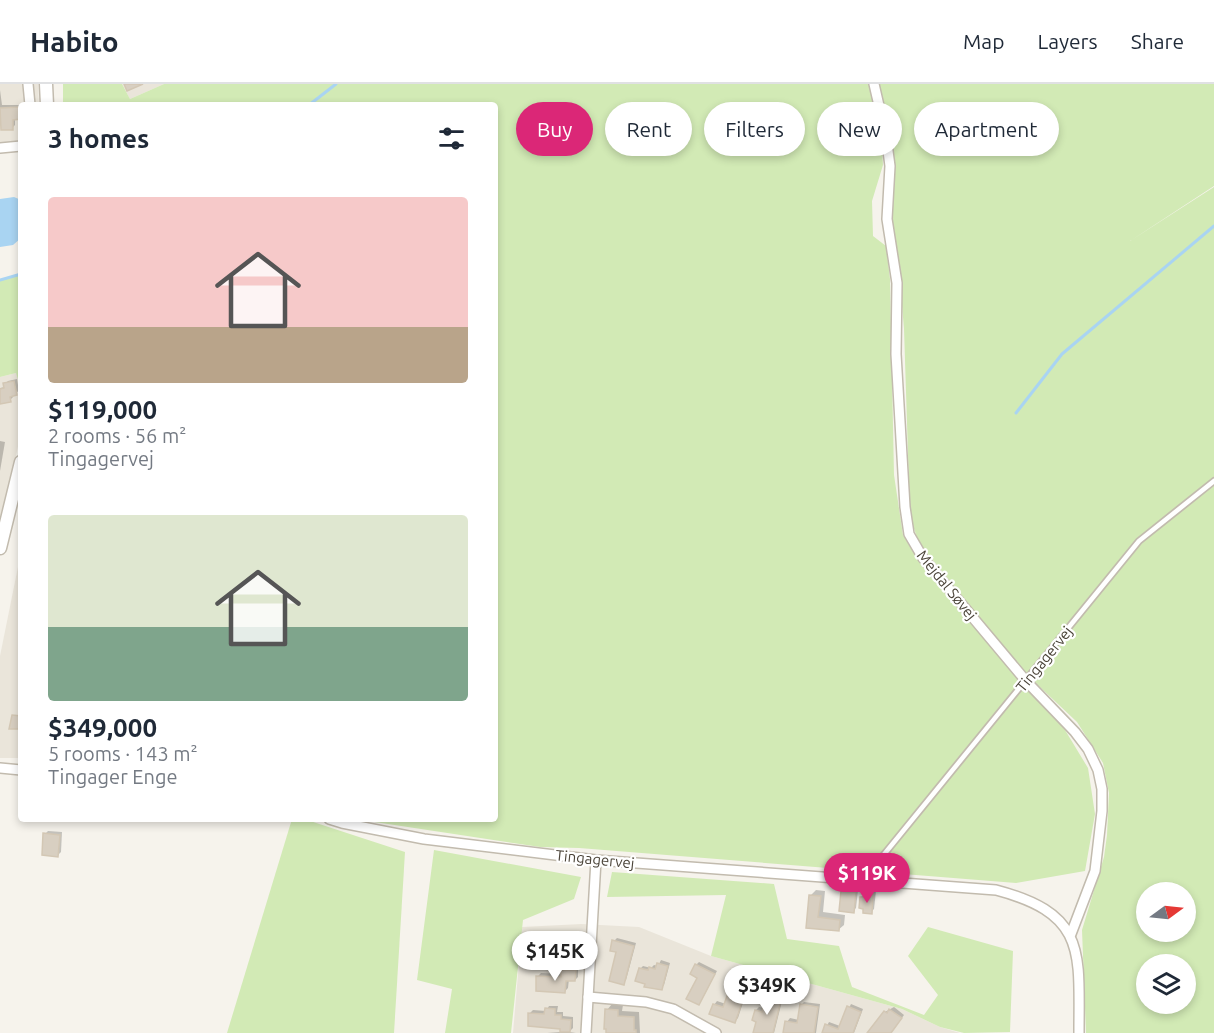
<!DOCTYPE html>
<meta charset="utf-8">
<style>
body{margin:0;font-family:Ubuntu,sans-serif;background:#f6f6f7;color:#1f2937;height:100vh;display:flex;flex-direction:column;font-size:22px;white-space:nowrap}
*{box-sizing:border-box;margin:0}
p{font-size:20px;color:#747a83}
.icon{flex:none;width:33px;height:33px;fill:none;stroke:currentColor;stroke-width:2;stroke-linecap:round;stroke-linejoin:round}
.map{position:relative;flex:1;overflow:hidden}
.side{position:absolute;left:18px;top:18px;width:480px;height:720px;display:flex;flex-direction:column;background:#fff;border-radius:6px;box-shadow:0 3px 9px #0003}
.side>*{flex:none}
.top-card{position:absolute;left:516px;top:18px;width:570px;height:54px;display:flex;gap:12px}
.needle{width:39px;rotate:75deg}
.buttons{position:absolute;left:1136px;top:798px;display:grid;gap:12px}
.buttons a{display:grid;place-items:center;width:60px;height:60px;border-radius:50%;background:#fff;box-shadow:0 3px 9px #0003;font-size:30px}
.price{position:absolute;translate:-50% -51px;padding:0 14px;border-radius:21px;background:#fff;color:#222;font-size:20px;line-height:39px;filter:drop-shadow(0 2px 3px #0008)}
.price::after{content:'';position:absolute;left:50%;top:36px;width:18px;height:14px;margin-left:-9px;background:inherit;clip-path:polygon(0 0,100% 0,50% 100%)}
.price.active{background:#db2777;color:#fff}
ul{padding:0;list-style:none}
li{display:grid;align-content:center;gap:12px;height:318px;padding:0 30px}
li span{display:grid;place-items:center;height:186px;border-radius:6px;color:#555}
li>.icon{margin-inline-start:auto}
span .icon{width:108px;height:108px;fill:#fffc;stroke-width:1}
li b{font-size:26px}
h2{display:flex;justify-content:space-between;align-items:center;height:72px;padding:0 30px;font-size:26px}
.pill{padding:0 21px;border-radius:27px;background:#fff;box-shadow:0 3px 9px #0003;font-size:21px;line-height:54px}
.pill.active{background:#db2777;color:#fff}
header{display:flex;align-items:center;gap:36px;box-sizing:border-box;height:84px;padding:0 30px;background:#fff;border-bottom:2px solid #e0e1e3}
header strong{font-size:28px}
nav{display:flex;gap:33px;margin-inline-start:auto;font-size:21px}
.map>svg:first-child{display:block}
</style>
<header>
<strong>Habito</strong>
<nav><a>Map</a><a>Layers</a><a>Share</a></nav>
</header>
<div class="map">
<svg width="1214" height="949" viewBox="0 0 1214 949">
<rect width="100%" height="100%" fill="#f6f3ec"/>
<g fill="#eae5da">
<polygon points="0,0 38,0 39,21 21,21 21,65 0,66"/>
<polygon points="122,0 164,0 130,15"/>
<polygon points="16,289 21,296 21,349 0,444 0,293"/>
<polygon points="21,468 21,674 0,674 0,572"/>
<polygon points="581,840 639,843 711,872 902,925 940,943 960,949 513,949 522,843"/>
</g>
<g fill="#d2eab5" fill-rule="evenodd">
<polygon points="63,0 122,0 130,15 164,0 869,0 881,51 883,81 872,117 873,152 886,162 890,195 894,391 903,451 918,476 1065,646 1088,684 1095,730 1085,787 1016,799 579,764 540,763 355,735 495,735 495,21 63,21"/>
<path d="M879 0H1214V102L1130 157 1214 103V949H1086L1082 846 1104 773 1107 751 1109 709 1103 679 1077 638 1023 587 919 459 910 433 904 245 900 197 891 140 894 80 892 55ZM1146 808H1185V848H1146ZM1146 880H1185V920H1146Z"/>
<polygon points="21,190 21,304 16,289 0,293 0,196"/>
<polygon points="292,735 304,735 405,768 394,949 227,949"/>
<polygon points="434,766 581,793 574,815 523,836 511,949 445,949 452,905 417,896"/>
<polygon points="612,788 774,800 787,855 839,862 852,903 924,931 938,911 908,872 928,843 1013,867 1010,948 964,949 940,943 902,925 711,872 726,811 607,813"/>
</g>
<polygon fill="#a9d4f2" points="14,113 21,116 21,154 13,161 0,163 0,115"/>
<g fill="#0003">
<polygon points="0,6 2,21 25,21 21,21 21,34 15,34 15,41 12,44 2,34 0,34"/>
<polygon points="17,295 19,307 13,310 13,313 10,316 0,318 0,304 5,303 5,300 8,297"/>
<polygon points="0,357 5,358 0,387"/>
<polygon points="48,747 62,748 61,768 58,771 45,750"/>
<polygon points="846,805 858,806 856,824 853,827 843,808"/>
<polygon points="816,806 825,807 823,828 845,831 844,841 838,846 808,842 811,811"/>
<polygon points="871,807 876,807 874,825 871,828 861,813"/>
<polygon points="572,851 583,852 582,861 579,864 569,863 568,874 565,877 543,855 546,852 570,854"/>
<polygon points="617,854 636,859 626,896 623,899 618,867 614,857"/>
<polygon points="661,876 670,879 664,901 661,904 640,885 643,882 651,884 654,881 658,882"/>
<polygon points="699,878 717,887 701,916 696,881"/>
<polygon points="566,883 578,884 578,893 575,896 569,895 568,904 565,907 538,892 541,889 562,890 562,886"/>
<polygon points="735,899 748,903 738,934 735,937 714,921 717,917 726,920 732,902"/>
<polygon points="771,909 783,913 774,949 754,949 758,936 756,926 759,923 764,924 767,912"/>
<polygon points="804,918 820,920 816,949 785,949 787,938 790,934 799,936 801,921"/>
<polygon points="612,920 623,921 622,927 639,928 640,949 607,949 607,926"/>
<polygon points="851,920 863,925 854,949 823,949 829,938 840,942"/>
<polygon points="549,922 558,922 557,928 563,928 563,932 573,933 573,944 569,948 576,949 547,949 561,948 562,943 530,929 533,926 546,927"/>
<polygon points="894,923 904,931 890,949 869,949 885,928"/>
</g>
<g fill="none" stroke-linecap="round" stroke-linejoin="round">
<g stroke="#a9d4f2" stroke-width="3">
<polyline points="309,21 336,0"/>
<polyline points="0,196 21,190"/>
<polyline points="1016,329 1062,270 1214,142"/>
</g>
</g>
<g fill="#d8cfc1" stroke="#d3c7b4" stroke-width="1.5">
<polygon points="124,0 143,0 127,7"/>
<polygon points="21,23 21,35 13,36 13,46 1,46 0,24"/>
<polygon points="14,297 17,311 10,313 11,318 0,320 0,305 4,304 3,299"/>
<polygon points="12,631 21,632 21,645 9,645"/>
<polygon points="43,749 60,751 58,773 42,771"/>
<polygon points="841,807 856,808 854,829 839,827"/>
<polygon points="866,809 873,810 872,830 863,829 863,825 859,824 860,813 866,813"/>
<polygon points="809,811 821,812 818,833 840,836 839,847 806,844"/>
<polygon points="542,854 567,856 568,854 580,855 579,865 567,864 566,879 540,877"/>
<polygon points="612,856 634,862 624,901 609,897 616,868 610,867"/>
<polygon points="657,879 668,882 662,906 644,903 645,900 635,897 639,884 648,886 649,883 655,885"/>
<polygon points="695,880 715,890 699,921 686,915 697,894 690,890"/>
<polygon points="561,886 576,886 575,897 566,897 565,909 536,907 536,892 561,893"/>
<polygon points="731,901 746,907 735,939 709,930 713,920 723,923"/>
<polygon points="766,912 781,916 773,949 753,949 756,938 752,936 755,926 762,928"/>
<polygon points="800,920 818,923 814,949 783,949 785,937 797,939"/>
<polygon points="847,922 861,928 853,949 822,949 825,940 838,945"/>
<polygon points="545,924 555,925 555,931 561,931 561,935 571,936 570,948 560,948 560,945 528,942 528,929 544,930"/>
<polygon points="605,925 618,926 618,932 634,933 634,946 636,946 636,949 606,949 606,945 604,945"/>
<polygon points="889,925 902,934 891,949 867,949 884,927 887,929"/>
</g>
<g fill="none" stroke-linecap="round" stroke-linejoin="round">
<defs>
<polyline id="service" points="864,795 1139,457 1214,397"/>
<g id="minor">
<polyline points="28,0 30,21"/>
<polyline points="874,0 886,52 890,82 887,135 897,199 896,270 905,423 909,450 923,474 1026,597 1075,648 1088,665 1098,686 1102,705 1102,727 1095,787 1071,850"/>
<polyline points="0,64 21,62"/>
<polyline points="0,684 21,686"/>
<path d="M329 735 342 739 424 755 596 776 996 806C1087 830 1079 868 1079 949"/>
<polyline points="588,913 646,918 673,925 716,949"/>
<polyline points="586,949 596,776"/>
</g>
<g id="tertiary">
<polyline points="46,0 47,21"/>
<polyline points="0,464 21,378"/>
</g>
</defs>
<use href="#service" stroke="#c2bbae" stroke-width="8"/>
<use href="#minor" stroke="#c2bbae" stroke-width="12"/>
<use href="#tertiary" stroke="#c2bbae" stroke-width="15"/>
<use href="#service" stroke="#fff" stroke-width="4.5"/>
<use href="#minor" stroke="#fff" stroke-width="9"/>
<use href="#tertiary" stroke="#fff" stroke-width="12"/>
</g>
<g text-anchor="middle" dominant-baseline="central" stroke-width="4.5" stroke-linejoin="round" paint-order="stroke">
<g font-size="15" fill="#4b4439" stroke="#fff">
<text transform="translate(947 501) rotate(51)">Mejdal Søvej</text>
<text transform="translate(1044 575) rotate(-51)">Tingagervej</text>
<text transform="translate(595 775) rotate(6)">Tingagervej</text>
</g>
</g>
</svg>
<div class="buttons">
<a><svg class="needle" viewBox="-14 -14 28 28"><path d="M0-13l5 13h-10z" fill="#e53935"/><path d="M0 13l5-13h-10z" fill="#747a83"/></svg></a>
<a><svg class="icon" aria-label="layers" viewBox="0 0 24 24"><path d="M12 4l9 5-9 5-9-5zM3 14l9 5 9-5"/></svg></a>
</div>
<b class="price active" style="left:867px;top:820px">$119K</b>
<b class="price" style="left:555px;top:898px">$145K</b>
<b class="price" style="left:767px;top:932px">$349K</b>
<div class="top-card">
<a class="pill active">Buy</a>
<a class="pill">Rent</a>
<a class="pill">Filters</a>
<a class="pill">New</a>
<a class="pill">Apartment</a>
</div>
<section class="side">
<h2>3 homes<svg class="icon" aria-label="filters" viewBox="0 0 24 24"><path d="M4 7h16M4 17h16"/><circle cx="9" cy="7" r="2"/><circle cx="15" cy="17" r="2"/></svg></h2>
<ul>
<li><span style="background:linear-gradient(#f6c9c9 70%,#b9a48a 0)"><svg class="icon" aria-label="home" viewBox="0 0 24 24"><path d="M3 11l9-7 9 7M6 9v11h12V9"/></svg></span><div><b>$119,000</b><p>2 rooms · 56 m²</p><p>Tingagervej</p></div></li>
<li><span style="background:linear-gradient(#dfe7d0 60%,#7fa58c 0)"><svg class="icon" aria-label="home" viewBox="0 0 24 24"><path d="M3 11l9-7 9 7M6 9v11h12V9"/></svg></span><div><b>$349,000</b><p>5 rooms · 143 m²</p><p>Tingager Enge</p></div></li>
</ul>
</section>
</div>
